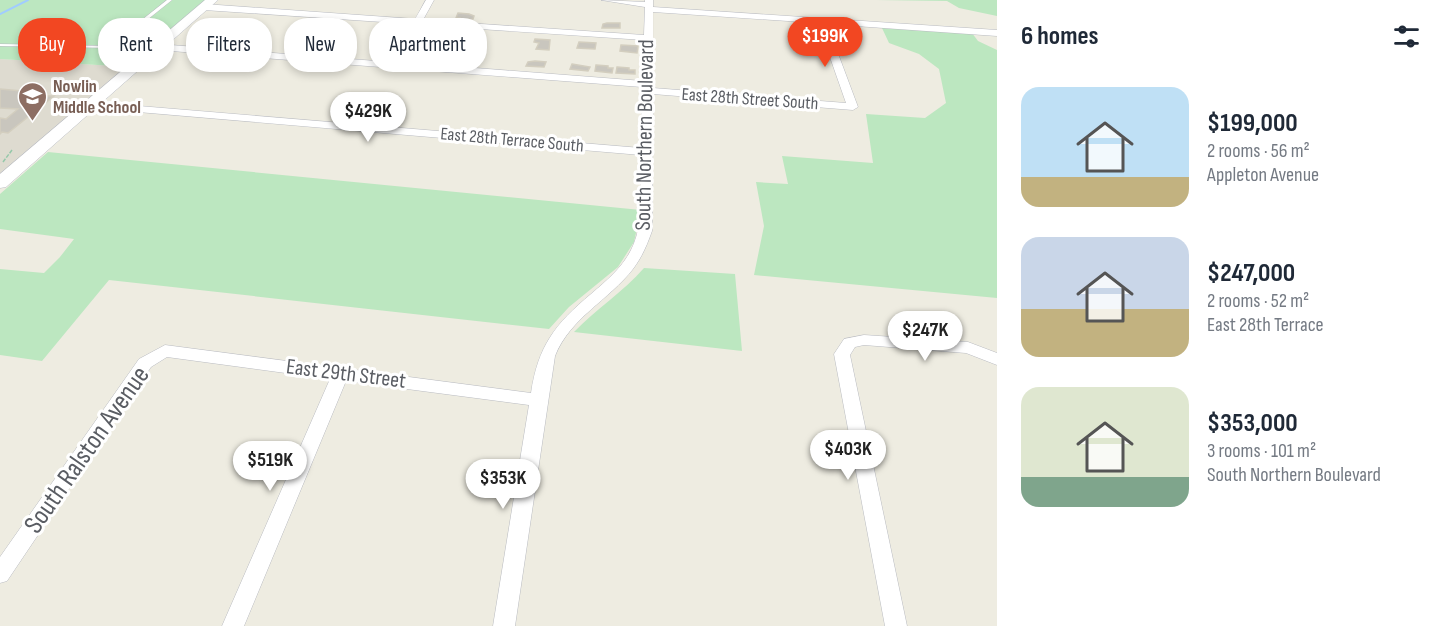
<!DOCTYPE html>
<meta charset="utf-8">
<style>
body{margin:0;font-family:"Sofia Sans Condensed",sans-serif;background:#f6f6f7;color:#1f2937;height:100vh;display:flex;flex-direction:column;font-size:22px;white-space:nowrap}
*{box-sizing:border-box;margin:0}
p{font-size:20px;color:#747a83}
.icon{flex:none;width:33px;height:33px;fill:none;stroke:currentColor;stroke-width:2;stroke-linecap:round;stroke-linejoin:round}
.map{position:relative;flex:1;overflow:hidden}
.side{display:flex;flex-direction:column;background:#fff;width:450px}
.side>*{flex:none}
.guide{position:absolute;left:18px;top:18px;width:570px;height:54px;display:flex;gap:12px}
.price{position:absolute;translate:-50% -51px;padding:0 14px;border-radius:21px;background:#fff;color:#222;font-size:20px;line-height:39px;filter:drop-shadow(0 2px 3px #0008)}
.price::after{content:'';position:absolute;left:50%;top:36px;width:18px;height:14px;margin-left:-9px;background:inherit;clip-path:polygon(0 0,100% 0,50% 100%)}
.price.active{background:#f24722;color:#fff}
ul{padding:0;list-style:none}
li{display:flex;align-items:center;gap:18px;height:150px;padding:0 24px}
li span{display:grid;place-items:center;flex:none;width:168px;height:120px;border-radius:18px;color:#555}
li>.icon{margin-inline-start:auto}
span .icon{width:72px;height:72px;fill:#fffc;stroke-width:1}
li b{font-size:26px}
h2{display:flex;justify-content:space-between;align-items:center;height:72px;padding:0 24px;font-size:26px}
.pill{padding:0 21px;border-radius:24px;background:#fff;box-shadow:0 3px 9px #0003;font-size:21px;line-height:54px}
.pill.active{background:#f24722;color:#fff}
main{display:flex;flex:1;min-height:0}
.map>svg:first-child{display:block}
</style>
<main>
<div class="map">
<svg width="997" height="626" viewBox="0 0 997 626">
<rect width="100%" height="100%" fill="#eeece1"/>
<polygon fill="#dedbd0" points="0,59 130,67 0,177"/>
<g fill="#bce7c0">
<polygon points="0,0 208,0 130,67 0,59"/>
<polygon points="876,0 997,0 997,16 959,8 947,1"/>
<polygon points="882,28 972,33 978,41 997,50 997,298 754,275 764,226 756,182 788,184 782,156 873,163 866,114 925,118 946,103 939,69 919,54 889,43"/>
<polygon points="48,152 641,210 634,242 618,267 569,307 549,329 109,280 42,361 0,355 0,269 44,273 60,257 74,239 0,229 0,194"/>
<path d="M644 268 735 274 742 351 574 332C596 309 623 292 644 268Z"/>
</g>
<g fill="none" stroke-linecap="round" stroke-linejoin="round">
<polyline stroke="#a0ccff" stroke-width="2" points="0,14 28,0"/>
</g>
<g fill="#c9c6be" stroke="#d3cebf" stroke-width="1.5">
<polygon points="458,13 469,14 474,16 473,19 459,20 460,18 456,18"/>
<polygon points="607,23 620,23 620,28 602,28 603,24"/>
<polygon points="535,39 550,40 549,50 536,49 539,43 534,42"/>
<polygon points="579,42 596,43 595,49 577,48"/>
<polygon points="621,45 638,46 637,53 620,51"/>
<polygon points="426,52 434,53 431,59 412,57 414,53 425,54"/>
<polygon points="535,61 546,62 544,67 526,66 528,62"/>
<polygon points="572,64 590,67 588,71 570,69"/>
<polygon points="596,65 608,66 608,68 613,68 612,73 595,71"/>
<polygon points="617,67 629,68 629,70 635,70 635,74 616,73"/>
<polygon points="0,89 45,93 42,96 54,96 8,133 2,132 0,134 0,118 6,119 18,109 0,108"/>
</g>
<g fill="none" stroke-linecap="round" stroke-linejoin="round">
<defs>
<polygon id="lane" points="167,0 172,0 112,48 0,46 0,44 109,46"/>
<g id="street">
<path d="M426 0H434L423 20 644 35 645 7 601 0 645 2V0H653V7L997 30V36L827 24 858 107 853 110 653 94 652 231C647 245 642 257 633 269 609 300 570 318 555 356L515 626H493L529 405 346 381 244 626H222L330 379 167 357 151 367 7 581 0 583V557L139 359 165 345 531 393C538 346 555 324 591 294 606 281 622 268 631 250 645 223 640 185 641 155L91 108 86 105 91 102 641 148 642 87 158 50 153 47 158 44 389 62 412 24 204 10 200 7 204 4 415 19ZM653 12 818 23 846 103 653 88ZM420 25 644 40 643 81 398 62Z"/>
<polygon points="864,335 968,342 997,353 997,365 966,353 864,345 855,347 850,355 907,626 885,626 834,354 844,339"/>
</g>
<polygon id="secondary" points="205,0 218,0 6,187 0,188 0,174"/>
</defs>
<use href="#lane" stroke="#b9bbc1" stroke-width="1"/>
<use href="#street" stroke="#b9bbc1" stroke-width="1"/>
<use href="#secondary" stroke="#babdc4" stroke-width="1"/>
<polyline stroke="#94c8a9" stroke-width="1.5" stroke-dasharray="4 1.5" stroke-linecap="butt" points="3,162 12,150"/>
<use href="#lane" fill="#fff" fill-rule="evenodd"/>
<use href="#street" fill="#fff" fill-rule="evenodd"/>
<use href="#secondary" fill="#fff" fill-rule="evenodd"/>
</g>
<defs>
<symbol id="school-pin" viewBox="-11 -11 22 30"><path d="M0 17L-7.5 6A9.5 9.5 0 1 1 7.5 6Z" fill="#8d6e63" stroke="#fff"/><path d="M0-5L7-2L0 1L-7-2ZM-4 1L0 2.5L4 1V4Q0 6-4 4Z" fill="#fff"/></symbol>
</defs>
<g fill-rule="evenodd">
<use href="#school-pin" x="16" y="80" width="33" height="45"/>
</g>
<g text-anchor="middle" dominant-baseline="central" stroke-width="6" stroke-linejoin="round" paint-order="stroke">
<g font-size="18" font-weight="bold" fill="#785e54" stroke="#fff" text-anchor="start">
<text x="53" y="86">Nowlin<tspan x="53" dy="21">Middle School</tspan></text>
</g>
<g font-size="18" fill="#5a5d63" stroke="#fff">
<text transform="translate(750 99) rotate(4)">East 28th Street South</text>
<text transform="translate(512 140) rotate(5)">East 28th Terrace South</text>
</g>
<g font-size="22" fill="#5a5d63" stroke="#fff">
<text transform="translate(645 135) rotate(-89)">South Northern Boulevard</text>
<text transform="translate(346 374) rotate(7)">East 29th Street</text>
</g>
<g font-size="27" fill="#5a5d63" stroke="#fff">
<text transform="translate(87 450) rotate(-55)">South Ralston Avenue</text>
</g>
</g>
</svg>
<b class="price active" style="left:825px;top:68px">$199K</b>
<b class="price" style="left:368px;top:143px">$429K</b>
<b class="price" style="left:925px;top:362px">$247K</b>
<b class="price" style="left:848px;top:481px">$403K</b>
<b class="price" style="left:270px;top:492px">$519K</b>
<b class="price" style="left:503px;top:510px">$353K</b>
<div class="guide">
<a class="pill active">Buy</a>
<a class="pill">Rent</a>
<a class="pill">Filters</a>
<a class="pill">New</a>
<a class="pill">Apartment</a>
</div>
</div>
<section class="side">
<h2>6 homes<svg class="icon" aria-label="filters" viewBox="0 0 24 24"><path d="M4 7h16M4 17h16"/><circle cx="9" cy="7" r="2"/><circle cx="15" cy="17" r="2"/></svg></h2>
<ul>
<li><span style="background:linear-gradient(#bfe0f5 75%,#c2b280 0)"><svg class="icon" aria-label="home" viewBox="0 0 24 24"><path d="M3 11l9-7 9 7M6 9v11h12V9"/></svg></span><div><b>$199,000</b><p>2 rooms · 56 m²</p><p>Appleton Avenue</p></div></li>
<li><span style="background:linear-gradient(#c9d6e8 60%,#c2b280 0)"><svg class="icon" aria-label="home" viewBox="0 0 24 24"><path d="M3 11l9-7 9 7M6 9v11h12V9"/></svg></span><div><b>$247,000</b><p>2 rooms · 52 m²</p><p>East 28th Terrace</p></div></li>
<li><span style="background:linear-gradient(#dfe7d0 75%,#7fa58c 0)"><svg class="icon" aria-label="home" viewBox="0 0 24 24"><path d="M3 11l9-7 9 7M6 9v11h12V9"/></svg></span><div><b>$353,000</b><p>3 rooms · 101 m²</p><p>South Northern Boulevard</p></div></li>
</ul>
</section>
</main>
